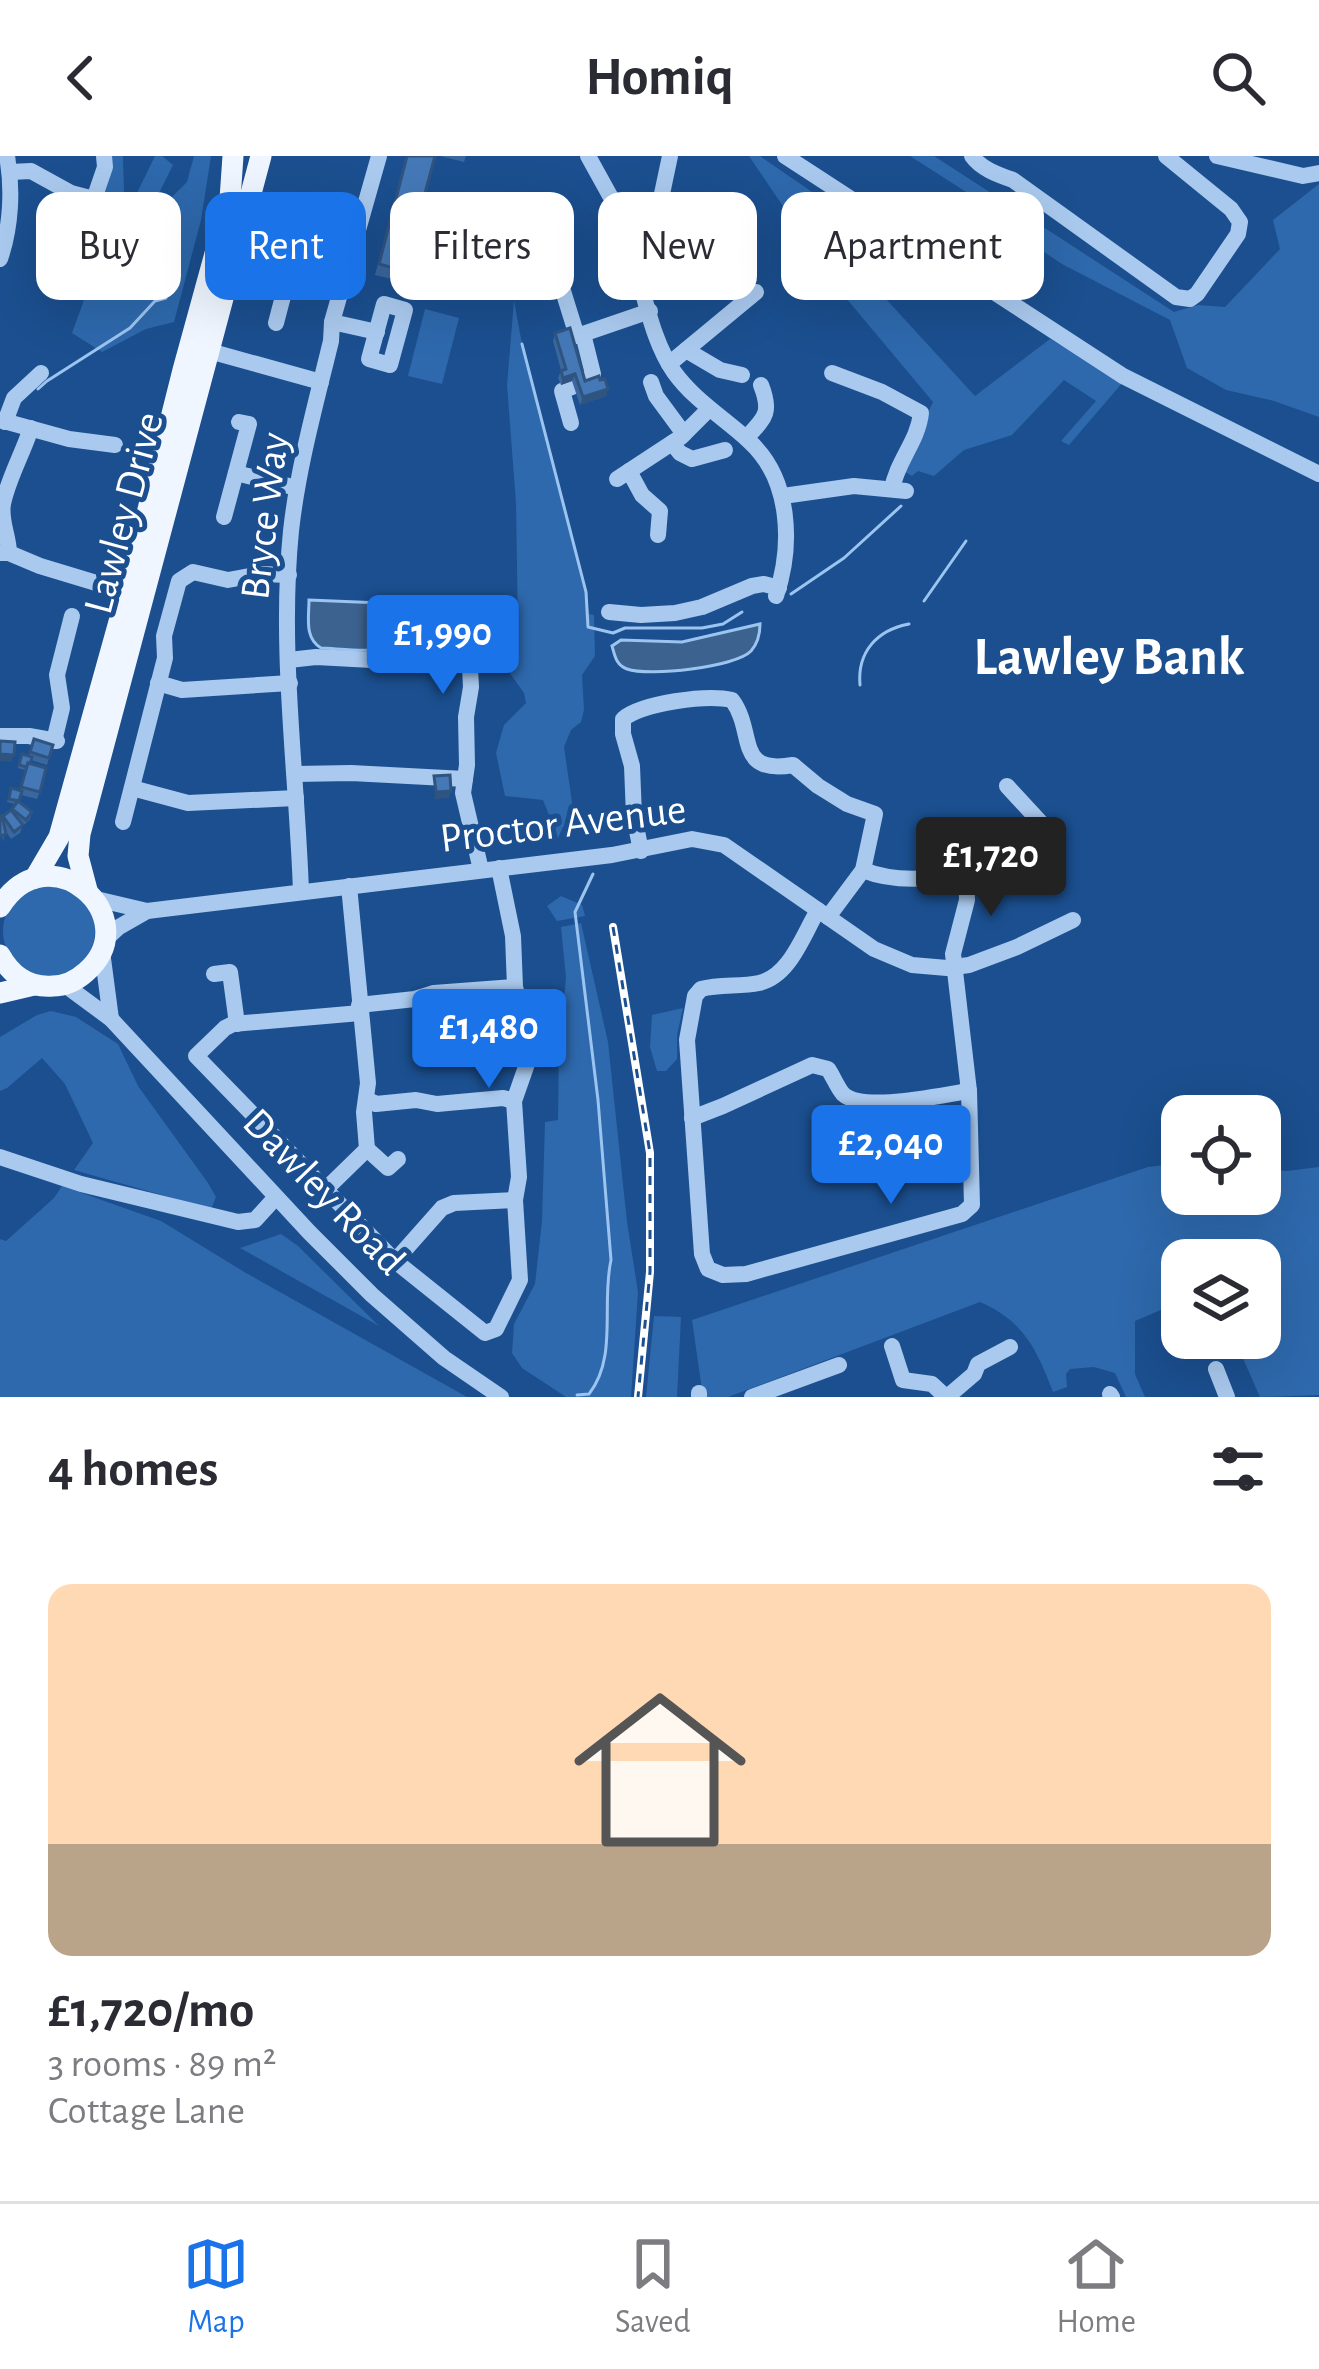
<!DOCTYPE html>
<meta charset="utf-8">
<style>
body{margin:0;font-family:"Alegreya Sans",sans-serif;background:#f7f7f7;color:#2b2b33;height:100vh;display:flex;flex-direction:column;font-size:45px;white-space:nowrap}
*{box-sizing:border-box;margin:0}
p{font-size:39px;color:#7c7c81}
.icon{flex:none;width:66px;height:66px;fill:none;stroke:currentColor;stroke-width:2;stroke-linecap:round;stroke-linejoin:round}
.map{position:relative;height:1241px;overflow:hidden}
.sheet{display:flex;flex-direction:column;background:#fff;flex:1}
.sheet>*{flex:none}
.top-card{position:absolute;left:36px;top:36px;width:1248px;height:108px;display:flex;gap:24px}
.tools{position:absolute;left:1161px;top:939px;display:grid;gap:24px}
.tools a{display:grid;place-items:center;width:120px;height:120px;border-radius:24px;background:#fff;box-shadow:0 12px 48px #0002;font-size:60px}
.price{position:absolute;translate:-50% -102px;padding:0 27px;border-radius:12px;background:#1a73e8;color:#fff;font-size:39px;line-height:78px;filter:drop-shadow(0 3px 6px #0008)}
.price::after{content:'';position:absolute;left:50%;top:72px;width:36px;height:27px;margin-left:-18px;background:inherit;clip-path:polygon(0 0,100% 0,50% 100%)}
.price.selected{background:#222;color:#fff}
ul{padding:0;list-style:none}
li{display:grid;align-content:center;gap:24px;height:636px;padding:0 48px}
li span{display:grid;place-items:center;height:372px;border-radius:24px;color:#555}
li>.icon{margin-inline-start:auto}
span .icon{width:216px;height:216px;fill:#fffc;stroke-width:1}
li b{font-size:51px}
h2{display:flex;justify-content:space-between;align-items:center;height:144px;padding:0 48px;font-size:51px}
.chip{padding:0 42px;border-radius:24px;background:#fff;box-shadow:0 12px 48px #0002;font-size:42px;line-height:108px}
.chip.selected{background:#1a73e8;color:#fff}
header{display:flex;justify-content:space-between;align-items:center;height:156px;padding:0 48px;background:#fff;font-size:54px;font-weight:700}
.dock{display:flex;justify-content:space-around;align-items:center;height:168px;border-top:3px solid #e1e1e2;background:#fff;font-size:33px;color:#7c7c81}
.dock a{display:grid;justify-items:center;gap:6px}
.dock .selected{color:#1a73e8}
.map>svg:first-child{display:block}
</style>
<header><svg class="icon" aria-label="back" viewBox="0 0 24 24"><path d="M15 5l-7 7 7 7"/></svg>Homiq<svg class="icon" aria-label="search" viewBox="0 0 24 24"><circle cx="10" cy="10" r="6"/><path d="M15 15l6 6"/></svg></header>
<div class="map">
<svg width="1319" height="1241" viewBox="0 0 1319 1241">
<rect width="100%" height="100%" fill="#1b4f8f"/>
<g fill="#2e69ad">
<polygon points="109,0 123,0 124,38 135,41 155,0 162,0 173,9 156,43 164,49 187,26 194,0 211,0 201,64 174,166 146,173 102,196 72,177 83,147"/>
<polygon points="749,0 760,0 831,49 828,63 851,105 975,240 1050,183 1123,226 1069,289 1061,285 1096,245 1064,224 1012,279 964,294 934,320 918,315 912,320 902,314 933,246 841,136"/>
<polygon points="910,0 934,0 1174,156 1198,149 1225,151 1280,93 1273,64 1319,28 1319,261 1274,245 1226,234 1187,212 1170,164 1062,108 986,57 988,50"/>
<polygon points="514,145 522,188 586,436 589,458 594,459 595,500 582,519 584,554 581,566 571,574 564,591 574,660 563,671 558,682 543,644 505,640 496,597 504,569 526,547 524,537 509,516 508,509 518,476 516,347 507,229"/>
<polygon points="425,153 459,162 442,228 408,220"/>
<circle cx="49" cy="775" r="46"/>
<polygon points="561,740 582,749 585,760 557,765 547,750"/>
<polygon points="581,767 608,886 627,1066 638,1136 631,1241 566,1241 522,1212 512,1197 514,1168 535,1128 542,1065 545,966 558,964 559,893 566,822 561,771"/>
<polygon points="683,852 677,879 677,903 666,915 657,915 650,891 652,859"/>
<polygon points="51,855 76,861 118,888 138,930 208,1027 216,1041 211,1053 74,1014 93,987 65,928 42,902 7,932 0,935 0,881 37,859"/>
<path d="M1182 1007V1038H1260V1013L1287 1015 1319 1011V1239L1260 1241 1234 1182H1260V1104H1182V1145L1135 1165V1218L1145 1241H1126L1115 1217 1094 1211 1070 1213 1066 1218 1067 1231 1053 1236C1037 1194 1024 1165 980 1146L728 1241H703L692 1164 1148 1011Z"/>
<polygon points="62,1030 161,1065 246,1117 467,1241 0,1241 0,1083 6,1085 54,1042"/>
<polygon points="281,1078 298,1090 379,1170 240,1092"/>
<polygon points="654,1160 681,1161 677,1241 646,1241"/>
</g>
<g fill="#3c6290" stroke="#9cc4f0" stroke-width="3">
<path d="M309 444 405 448 422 457C424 506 353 493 321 492 304 482 309 461 309 444Z"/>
<path d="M760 468C760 478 758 487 751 495 736 511 649 521 627 513 616 509 615 500 612 490L621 484 682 486Z"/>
</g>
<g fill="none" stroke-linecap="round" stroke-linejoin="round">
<g stroke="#9cc4f0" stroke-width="3">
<polyline points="522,188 586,436 588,471 613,477 625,472 702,472 723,468 742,456"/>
<polyline points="38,233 47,225 130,172 155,145 166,142"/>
<polyline points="791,438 844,402 901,350"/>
<polyline points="924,445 966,385"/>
<path d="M860 529C857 496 877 474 909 468"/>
<path d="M577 1239 589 1238C618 1201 601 1148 611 1104L598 944 575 756 593 718"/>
</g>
<g stroke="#a9c9ee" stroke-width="16">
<polyline points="588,0 614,47 643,72"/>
<path d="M670 0 659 52 634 88 633 103C645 139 652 185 674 216 694 244 724 262 749 285 791 323 793 389 776 440"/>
<polyline points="785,0 1123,220 1319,318"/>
<path d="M972 0C981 13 999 19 1013 24L1176 141 1190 143 1197 138 1238 78 1240 66 1231 53 1166 0"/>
<polyline points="1217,0 1303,20 1319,17"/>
<polyline points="10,16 31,15 71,37 94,43"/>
<polyline points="659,52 706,84"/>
<polyline points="732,102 750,141"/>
<path d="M0 103C11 71 13 33 7 0"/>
<polyline points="81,118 94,43 105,11 104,0"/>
<polyline points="288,122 340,137"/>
<polyline points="519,136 559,122 577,180 650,155"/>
<polygon points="384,148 405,154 390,209 369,203"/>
<polyline points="332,166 377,176"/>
<polyline points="276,167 303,64"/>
<polyline points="202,193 321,226"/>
<polyline points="686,194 720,214 742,219"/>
<polyline points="669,208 756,136"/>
<path d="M832 217 882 236 921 257C918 285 897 305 892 333"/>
<polyline points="651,226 656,240 684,278"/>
<polyline points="580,227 593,218 583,178"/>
<polyline points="0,264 69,283 115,289"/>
<polyline points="5,266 14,242 41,217"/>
<polyline points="571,267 562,235 574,230"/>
<path d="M746 282C765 262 772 257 761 229"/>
<polyline points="672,287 680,297 692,303 725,294"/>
<polyline points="629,315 642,339 660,355 658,379"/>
<polyline points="236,317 297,332"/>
<polyline points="617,323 681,281 709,253"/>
<polyline points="783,340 854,330 906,335"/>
<polyline points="224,361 249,268 239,266"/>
<polyline points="0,397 9,397 40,410 136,439"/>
<path d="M9 397C9 380 0 365 3 348 8 323 23 297 31 272"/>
<polyline points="609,456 641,459 675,457 702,451 752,430 764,428 779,432"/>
<polyline points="289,504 316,501 391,505 450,486 458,489 467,498 470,512 471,531 466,561 467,609 463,637 481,714"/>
<polyline points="158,527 182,534 290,527"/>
<polyline points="0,580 29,580 57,585"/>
<polyline points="54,585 62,552 57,519 72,460"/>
<polyline points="296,618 351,617 465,623"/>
<polyline points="132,632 188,647 296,642"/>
<polyline points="123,666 165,502 164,480 179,425 193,416 228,424 261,418 289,419"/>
<path d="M641 695 634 660 632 610 623 578V563C642 547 707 538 732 544 756 576 734 619 793 609L818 630 847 648 875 658 863 714 828 761"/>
<path d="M863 714C902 730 969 723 1004 699 1018 690 1030 678 1042 668L1007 630"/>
<path d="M301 736C297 617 279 495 291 375 298 311 316 247 331 185L332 166 379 0"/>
<polyline points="96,743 147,755 612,699 692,683 724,689 874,793 912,809 947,812 969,809 1017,791 1073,764"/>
<path d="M818 754C803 779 790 820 759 827 740 831 720 828 701 833L695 840 687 884 702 1098 708 1113 723 1119 746 1118 962 1058 972 1049 969 935 953 798 967 744 966 714"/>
<polyline points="105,784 119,771 147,755"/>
<polyline points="102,795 111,863"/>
<polyline points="214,818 230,816 237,868"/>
<polyline points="65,829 111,863 309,1076 372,1139 444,1202 501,1241"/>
<polyline points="359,849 415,843 434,837 515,831"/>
<polyline points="360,857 233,868 225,872 196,900 395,1105 485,1177 496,1173 520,1124 515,1044 519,1021 514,945 528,905 528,877 515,831 513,780 499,712"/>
<polyline points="366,943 376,948 416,944 437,948 503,942 514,945"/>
<path d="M692 962 723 950 812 909 828 913C833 920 837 931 843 938 863 957 941 939 969 935"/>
<polyline points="367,993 388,1012 398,1003"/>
<polyline points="0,1001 81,1028 238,1066 255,1064 276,1041"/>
<polyline points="325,1034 367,993 364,956 368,927 349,730"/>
<polyline points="395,1105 442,1052 454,1047 515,1044"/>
<polyline points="892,1190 903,1224 932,1228 946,1241"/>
<polyline points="1216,1213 1227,1241"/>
<polyline points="699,1237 699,1241"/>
<polyline points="1110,1238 1112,1241"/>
<polyline points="752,1241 839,1209"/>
<polyline points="947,1241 974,1218 978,1208 1010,1191"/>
</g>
<g stroke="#f0f6ff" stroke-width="21">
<polyline points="35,722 59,681 127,437 183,214 230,43 233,0"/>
<polyline points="87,734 78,700 80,678 261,0"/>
<path d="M0 751C49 673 148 762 86 816 77 824 65 830 53 830 29 832 11 819 0 799"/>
<polyline points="0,837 34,829"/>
</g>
<defs>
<polyline id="rail" points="613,771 650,997 650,1116 638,1241"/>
</defs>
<use href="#rail" stroke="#fff" stroke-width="8"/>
<use href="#rail" stroke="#1b4f8f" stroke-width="3" stroke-dasharray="9" stroke-linecap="butt"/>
</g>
<g fill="#3a679d">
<polygon points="406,0 435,0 400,125 375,119"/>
<polygon points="440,0 466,0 464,6"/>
<polygon points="555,177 585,225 600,224 608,233 606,240 580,249 572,225 561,229 558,222 561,214 553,185"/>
<polygon points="34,583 53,589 47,609 31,604 30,608 40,636 37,643 21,639 19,645 32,656 30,663 22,671 20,677 11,683 5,674 3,686 0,660 11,654 15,648 7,646 10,636 20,635 25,614 18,612 20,602 29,600"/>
</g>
<g fill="#305480">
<polygon points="575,218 572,225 561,229 563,222"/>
<polygon points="608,233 606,240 580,249 583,241"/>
<polygon points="0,598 14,599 11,606 0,605"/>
<polygon points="451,635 449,642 434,643 436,636"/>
</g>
<g fill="#4478b7" stroke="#305480" stroke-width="3">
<polygon points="407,0 435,0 404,115 379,108"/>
<polygon points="570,172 585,225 599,220 600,224 605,223 608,233 583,241 575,218 563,222 561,215 566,213 555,177"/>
<polygon points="34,583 53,589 49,602 30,596"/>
<polygon points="0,585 15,586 14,599 0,598"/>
<polygon points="22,598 32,601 30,608 28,607 27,611 19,609"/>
<polygon points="28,607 46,612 40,636 21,631"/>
<polygon points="450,619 451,635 436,636 434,620"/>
<polygon points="11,632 22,635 19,645 9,643"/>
<polygon points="18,645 32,656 26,664 12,653"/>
<polygon points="11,654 23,669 14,676 3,660"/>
<polygon points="0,660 2,660 6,678 0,680"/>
</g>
<g text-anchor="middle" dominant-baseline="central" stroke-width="10" stroke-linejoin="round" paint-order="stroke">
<g font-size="42" fill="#fff" stroke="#1b4f8f">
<text transform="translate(124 357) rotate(-75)">Lawley Drive</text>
<text transform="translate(265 360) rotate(-83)">Bryce Way</text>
<text transform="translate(563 668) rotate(-7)">Proctor Avenue</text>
<text transform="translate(324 1036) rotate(46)">Dawley Road</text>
</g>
<g font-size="54" font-weight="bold" fill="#fff" stroke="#1b4f8f">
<text x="1109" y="502">Lawley Bank</text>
</g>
</g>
</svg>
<div class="tools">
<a><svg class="icon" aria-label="locate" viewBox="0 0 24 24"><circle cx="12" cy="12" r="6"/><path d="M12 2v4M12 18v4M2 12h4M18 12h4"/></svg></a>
<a><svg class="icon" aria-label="layers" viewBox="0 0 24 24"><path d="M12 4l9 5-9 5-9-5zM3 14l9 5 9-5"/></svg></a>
</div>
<b class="price" style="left:443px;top:541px">£1,990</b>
<b class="price selected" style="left:991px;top:763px">£1,720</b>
<b class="price" style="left:489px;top:935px">£1,480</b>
<b class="price" style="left:891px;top:1051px">£2,040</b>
<div class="top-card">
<a class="chip">Buy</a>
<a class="chip selected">Rent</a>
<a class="chip">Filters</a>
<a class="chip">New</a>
<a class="chip">Apartment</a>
</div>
</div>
<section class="sheet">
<h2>4 homes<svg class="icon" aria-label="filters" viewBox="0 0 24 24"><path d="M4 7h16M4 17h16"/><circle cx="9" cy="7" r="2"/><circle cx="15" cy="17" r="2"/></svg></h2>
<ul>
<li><span style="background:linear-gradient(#ffd9b3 70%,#b9a48a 0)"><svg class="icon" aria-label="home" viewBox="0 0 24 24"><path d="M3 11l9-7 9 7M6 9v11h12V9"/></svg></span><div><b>£1,720/mo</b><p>3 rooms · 89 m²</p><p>Cottage Lane</p></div></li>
</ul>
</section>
<nav class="dock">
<a class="selected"><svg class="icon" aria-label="map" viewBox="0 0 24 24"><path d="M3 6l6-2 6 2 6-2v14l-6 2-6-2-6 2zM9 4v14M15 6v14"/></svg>Map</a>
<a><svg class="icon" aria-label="saved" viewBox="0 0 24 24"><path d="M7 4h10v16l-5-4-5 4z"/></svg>Saved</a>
<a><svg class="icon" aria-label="home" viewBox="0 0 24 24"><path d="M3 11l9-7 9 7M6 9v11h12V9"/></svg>Home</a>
</nav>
